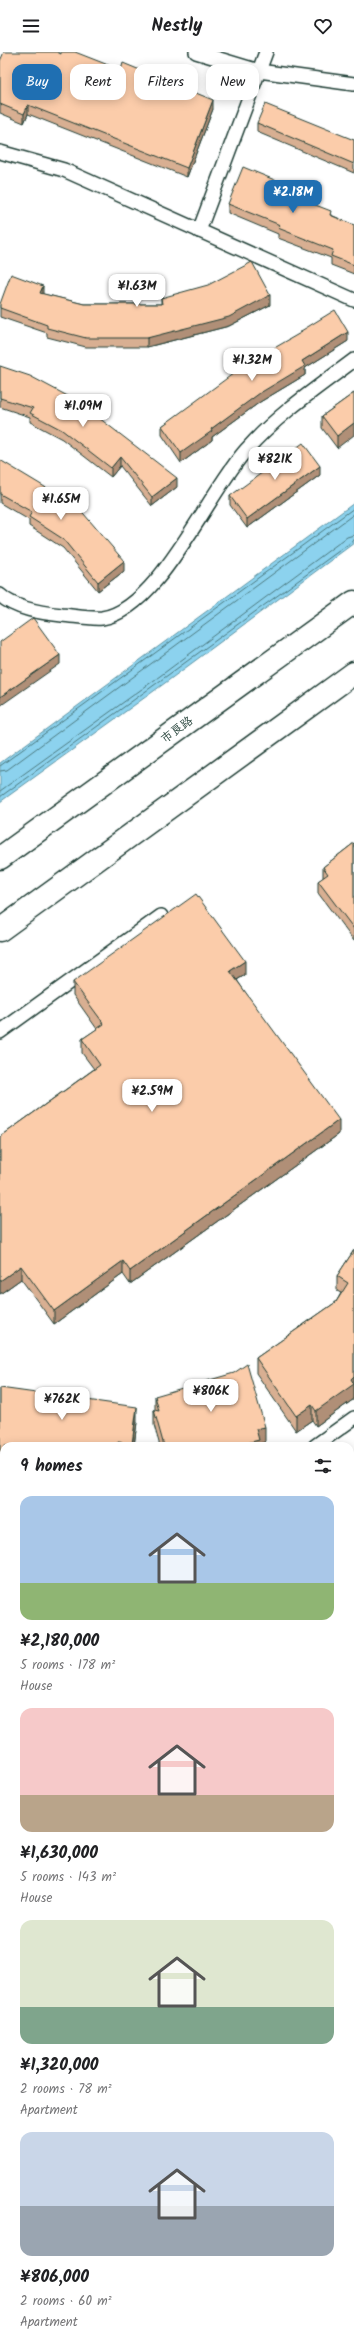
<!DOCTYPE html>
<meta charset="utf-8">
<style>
body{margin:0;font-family:Kalam,"LXGW WenKai TC",sans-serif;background:#f2f2f2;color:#202124;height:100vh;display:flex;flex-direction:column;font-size:15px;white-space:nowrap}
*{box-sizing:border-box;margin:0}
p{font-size:13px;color:#757577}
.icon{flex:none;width:22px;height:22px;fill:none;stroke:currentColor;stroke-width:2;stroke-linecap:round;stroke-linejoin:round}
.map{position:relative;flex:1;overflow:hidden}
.sheet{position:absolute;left:0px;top:1390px;width:354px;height:904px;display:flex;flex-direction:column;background:#fff;border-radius:12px 12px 0 0;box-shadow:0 2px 10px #0003}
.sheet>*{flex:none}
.hud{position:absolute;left:12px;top:12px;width:330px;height:36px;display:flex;gap:8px}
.price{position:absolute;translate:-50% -34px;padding:0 9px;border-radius:8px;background:#fff;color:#222;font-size:13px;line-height:26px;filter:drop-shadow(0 1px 2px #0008)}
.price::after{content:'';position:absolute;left:50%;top:24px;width:12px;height:9px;margin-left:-6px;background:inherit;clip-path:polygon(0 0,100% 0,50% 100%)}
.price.selected{background:#1f6fb2;color:#fff}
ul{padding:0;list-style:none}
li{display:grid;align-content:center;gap:8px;height:212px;padding:0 20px}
li span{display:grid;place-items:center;height:124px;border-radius:12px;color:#555}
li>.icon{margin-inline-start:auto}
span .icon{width:72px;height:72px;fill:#fffc;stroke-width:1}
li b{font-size:17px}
h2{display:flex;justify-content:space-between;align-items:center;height:48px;padding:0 20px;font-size:17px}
.pill{padding:0 14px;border-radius:12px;background:#fff;box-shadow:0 2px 10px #0003;font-size:14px;line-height:36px}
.pill.selected{background:#1f6fb2;color:#fff}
header{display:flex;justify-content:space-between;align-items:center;height:52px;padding:0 20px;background:#fff;font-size:18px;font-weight:800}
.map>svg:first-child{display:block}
</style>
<header><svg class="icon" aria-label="menu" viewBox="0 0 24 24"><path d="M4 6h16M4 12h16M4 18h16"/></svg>Nestly<svg class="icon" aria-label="heart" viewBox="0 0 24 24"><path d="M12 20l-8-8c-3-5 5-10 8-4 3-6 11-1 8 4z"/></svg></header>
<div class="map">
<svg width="354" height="2294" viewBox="0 0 354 2294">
<rect width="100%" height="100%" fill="#fff"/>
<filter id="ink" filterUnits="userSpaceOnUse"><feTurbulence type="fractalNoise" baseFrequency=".025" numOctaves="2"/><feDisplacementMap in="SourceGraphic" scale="8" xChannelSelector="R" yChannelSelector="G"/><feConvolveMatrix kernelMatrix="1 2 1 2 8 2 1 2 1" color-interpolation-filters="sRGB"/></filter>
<g filter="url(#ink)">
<polygon fill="#8cd2ee" stroke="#6096a4" points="354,451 354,491 165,631 0,750 0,711"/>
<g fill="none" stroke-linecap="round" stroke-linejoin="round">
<g stroke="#4b797e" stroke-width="1">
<polyline points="0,714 354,456"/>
<polyline points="0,719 7,718 354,462"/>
<polyline points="0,739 160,624 347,485 354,483"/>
<polyline points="0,745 354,488"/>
</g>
<defs>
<g id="service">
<polyline points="196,0 259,19 354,32"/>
<polyline points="0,100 64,118 354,248"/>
<polyline points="199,179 266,0"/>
<path d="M0 543C15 557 42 561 62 563 75 564 89 567 102 566 159 558 209 438 247 397 278 362 317 336 354 308"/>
<polyline points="0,980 161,864"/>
<polyline points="315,1394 354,1366"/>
<polyline points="0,1470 4,1470"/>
<polyline points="0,1601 4,1601"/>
<polyline points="0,1628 4,1618"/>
<polyline points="350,1988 354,1988"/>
<polyline points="0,1993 4,1993"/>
<polyline points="350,2129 354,2129"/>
<polyline points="350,2277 354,2277"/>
<polyline points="170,2294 170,2290"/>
</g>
<g id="secondary">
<polyline points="350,1765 354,1765"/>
<polyline points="0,1768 4,1768"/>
<polyline points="350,1838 354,1838"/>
<polyline points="0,1841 4,1841"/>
</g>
<g id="trunk">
<polyline points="0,806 354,550"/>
<polyline points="0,878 354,621"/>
</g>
</defs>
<use href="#service" stroke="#1f3d34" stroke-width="16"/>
<use href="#secondary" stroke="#1f3d34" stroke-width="25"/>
<use href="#trunk" stroke="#1f3d34" stroke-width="25"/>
<use href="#service" stroke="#fff" stroke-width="13"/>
<use href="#secondary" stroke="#fff" stroke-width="22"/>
<use href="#trunk" stroke="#fff" stroke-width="22"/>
</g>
<g fill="#d8af92" stroke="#1f3d34">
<polygon points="0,9 213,57 187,125 28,62 24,71 0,61"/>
<polygon points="257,71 354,88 354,121 257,80"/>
<polygon points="282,140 331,163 354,173 354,222 331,213 331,206 278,186 278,182 228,161 228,152"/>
<polygon points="43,242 84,252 161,252 161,246 270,253 229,274 147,295 86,295 47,285 47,281 0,265 0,252"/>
<polygon points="301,279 348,289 305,316 305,323 260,350 212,385 212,388 181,411 162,383 162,374 301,281"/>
<polygon points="0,314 177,435 152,454 120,414 111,425 62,387 30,370 30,365 0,355"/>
<polygon points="354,341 337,396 322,376 322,364"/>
<polygon points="0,408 124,519 98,539 63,496 29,474 29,468 0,451"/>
<polygon points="320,423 247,476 230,453 230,444"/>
<polygon points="354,791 354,889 318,841 318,829 323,826 323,815"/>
<polygon points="245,923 237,928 339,1082 130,1232 123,1222 54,1272 21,1227 0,1242 0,1085 94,1017 82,1001 82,987 97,977 73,943 73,930"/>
<polygon points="354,1198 354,1347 316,1374 312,1368 296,1379 256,1321 256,1306 336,1250 341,1241 337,1239 337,1224"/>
<polygon points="0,1336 137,1370 134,1394 4,1394 4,1418 0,1418"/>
<polygon points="155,1344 265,1390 259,1392 259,1394 160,1394 154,1373 154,1358 155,1358"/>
<rect x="350" y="1464" width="4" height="97"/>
<rect x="350" y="1619" width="4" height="80"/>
<rect x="350" y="1899" width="4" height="71"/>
<rect x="0" y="1900" width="4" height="67"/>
<rect x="350" y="1998" width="4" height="107"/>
<rect x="0" y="2023" width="4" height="54"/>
<rect x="350" y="2142" width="4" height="108"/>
<rect x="0" y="2157" width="4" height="67"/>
</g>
<g fill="#b08f77" stroke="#1f3d34">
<polygon points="213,48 213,57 187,125 187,116"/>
<polygon points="28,53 28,62 24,71 24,62"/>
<polygon points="282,131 282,140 279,139"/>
<polygon points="43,234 43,243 40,241"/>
<polygon points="270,243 270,253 229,274 147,295 147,286"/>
<polygon points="348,280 348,289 305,316 305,323 260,350 212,385 212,388 181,411 181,401 211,377 302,309"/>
<polygon points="354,371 354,383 337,396 337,384"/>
<polygon points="120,405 120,414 111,425 111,416"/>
<polygon points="320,414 320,423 247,476 247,467"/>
<polygon points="177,426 177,435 152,454 152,445"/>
<polygon points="124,509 124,519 98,539 98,530"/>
<polygon points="60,603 60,612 0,654 0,645"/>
<polygon points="245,909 245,923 230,932 230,919"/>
<polygon points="339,1068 339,1082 130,1232 130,1219"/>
<polygon points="123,1209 123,1222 54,1272 54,1259"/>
<polygon points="21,1214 21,1227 0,1242 0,1229"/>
<polygon points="354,1324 354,1347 316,1374 316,1359"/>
<polygon points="312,1353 312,1368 296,1379 296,1364"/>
<polygon points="137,1355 137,1370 134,1394 132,1394"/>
<polygon points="265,1375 265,1390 259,1392 259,1394 243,1394 243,1392 256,1377"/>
</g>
<g fill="#fbccaa" stroke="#1f3d34">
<polygon points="4,0 57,0 61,2 61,0 75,0 121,18 123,11 213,48 187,116 28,53 24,62 0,52 0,9"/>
<polygon points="265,52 354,88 354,112 257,71"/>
<polygon points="243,115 282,131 279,139 331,159 330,163 354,173 354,213 331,204 333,198 278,176 280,173 228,152"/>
<polygon points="252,210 270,243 229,265 147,286 86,286 47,276 47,273 0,256 0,252 11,222 43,234 40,241 84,252 162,252 161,246 208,233"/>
<polygon points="335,258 348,280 302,309 305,314 260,341 211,377 212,379 181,401 162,374 245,313 302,280 301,279"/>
<polygon points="0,314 30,324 77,349 177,426 152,445 120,405 111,416 62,378 30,361 33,356 0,346"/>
<polygon points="354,341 354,371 337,384 322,364"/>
<polygon points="303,391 320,414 247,467 230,444"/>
<polygon points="0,408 78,455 124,509 98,530 63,487 29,465 32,460 0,442"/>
<polygon points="33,566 60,603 0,645 0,590"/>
<polygon points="354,791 354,877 318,829 328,822 323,815"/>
<polygon points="196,842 245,909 230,919 339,1068 130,1219 123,1209 54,1259 21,1214 0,1229 0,1085 100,1013 82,987 104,972 73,930"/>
<polygon points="354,1198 354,1324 351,1327 354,1332 316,1359 312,1353 296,1364 256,1306 336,1250 348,1231 337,1224"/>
<polygon points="247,1312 265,1375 256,1377 259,1388 243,1392 244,1394 164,1394 154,1358 159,1359 155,1344 234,1321"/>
<polygon points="0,1336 137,1355 132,1392 118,1390 117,1394 4,1394 4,1403 0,1403"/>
<rect x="350" y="1464" width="4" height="82"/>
<rect x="350" y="1619" width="4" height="65"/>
<rect x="350" y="1899" width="4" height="57"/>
<rect x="0" y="1900" width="4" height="54"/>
<rect x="350" y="1998" width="4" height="98"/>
<rect x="0" y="2023" width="4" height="39"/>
<rect x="350" y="2142" width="4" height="99"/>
<rect x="0" y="2157" width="4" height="52"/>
<polygon points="0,2284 4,2284 4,2290 33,2290 32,2294 0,2294"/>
<rect x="202" y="2290" width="152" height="4"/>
</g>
</g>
<g text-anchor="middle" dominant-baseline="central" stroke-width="4" stroke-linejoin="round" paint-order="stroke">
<g font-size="12" fill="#1f3d34" stroke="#fff">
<text transform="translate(177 678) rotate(-36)">市良路</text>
</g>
</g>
</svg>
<b class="price selected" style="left:293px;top:162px">¥2.18M</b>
<b class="price" style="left:137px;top:256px">¥1.63M</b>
<b class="price" style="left:252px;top:330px">¥1.32M</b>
<b class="price" style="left:83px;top:376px">¥1.09M</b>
<b class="price" style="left:275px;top:429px">¥821K</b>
<b class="price" style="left:61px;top:469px">¥1.65M</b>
<b class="price" style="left:152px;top:1061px">¥2.59M</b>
<b class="price" style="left:211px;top:1361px">¥806K</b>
<b class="price" style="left:62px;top:1369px">¥762K</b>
<div class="hud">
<a class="pill selected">Buy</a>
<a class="pill">Rent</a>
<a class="pill">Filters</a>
<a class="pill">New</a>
</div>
<section class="sheet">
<h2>9 homes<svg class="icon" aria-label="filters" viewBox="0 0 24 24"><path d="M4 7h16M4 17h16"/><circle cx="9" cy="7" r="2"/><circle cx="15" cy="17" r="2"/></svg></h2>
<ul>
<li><span style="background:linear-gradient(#a9c7e8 70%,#8fb573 0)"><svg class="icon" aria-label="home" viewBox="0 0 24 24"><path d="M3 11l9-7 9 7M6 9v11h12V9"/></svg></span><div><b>¥2,180,000</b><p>5 rooms · 178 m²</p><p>House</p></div></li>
<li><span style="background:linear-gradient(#f6c9c9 70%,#b9a48a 0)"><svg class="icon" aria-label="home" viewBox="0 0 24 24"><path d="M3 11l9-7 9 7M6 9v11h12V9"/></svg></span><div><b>¥1,630,000</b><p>5 rooms · 143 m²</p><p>House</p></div></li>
<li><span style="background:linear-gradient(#dfe7d0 70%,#7fa58c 0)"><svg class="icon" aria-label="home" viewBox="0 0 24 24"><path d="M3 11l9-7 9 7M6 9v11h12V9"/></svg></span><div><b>¥1,320,000</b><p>2 rooms · 78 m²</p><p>Apartment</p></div></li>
<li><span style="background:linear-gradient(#c9d6e8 60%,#9aa5b1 0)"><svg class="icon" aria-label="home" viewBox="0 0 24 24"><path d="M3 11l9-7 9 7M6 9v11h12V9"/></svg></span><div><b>¥806,000</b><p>2 rooms · 60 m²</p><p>Apartment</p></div></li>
</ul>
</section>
</div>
